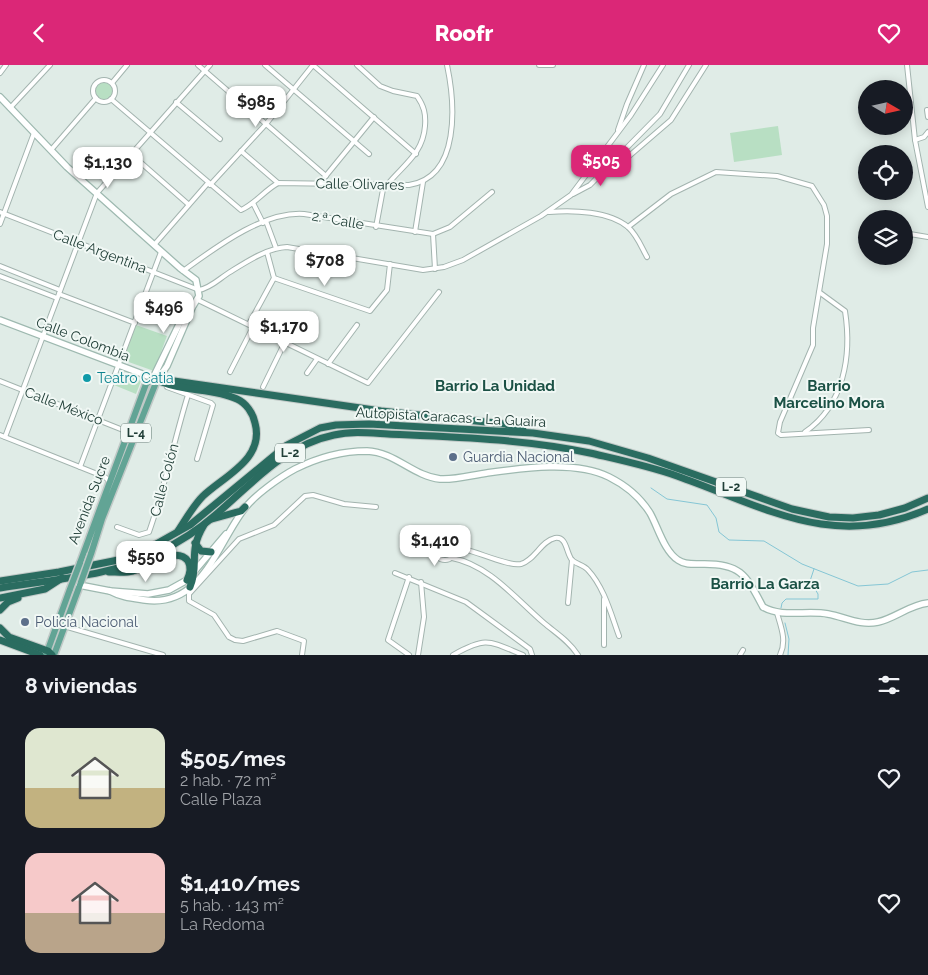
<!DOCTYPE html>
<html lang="es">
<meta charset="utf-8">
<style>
body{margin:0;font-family:Raleway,sans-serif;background:#20242c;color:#f1f3f6;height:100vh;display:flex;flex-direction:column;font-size:19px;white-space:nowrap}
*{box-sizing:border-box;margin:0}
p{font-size:16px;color:#9ea1a6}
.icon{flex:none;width:28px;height:28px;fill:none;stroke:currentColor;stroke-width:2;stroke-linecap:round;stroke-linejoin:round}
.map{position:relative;height:590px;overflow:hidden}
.drawer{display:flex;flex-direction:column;background:#171b24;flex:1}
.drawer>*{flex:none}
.needle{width:32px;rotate:99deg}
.controls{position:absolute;left:858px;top:15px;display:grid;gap:10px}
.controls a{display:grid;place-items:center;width:55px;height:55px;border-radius:50%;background:#171b24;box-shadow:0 2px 12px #0003;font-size:25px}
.price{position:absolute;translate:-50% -42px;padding:0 11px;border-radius:10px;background:#fff;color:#222;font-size:16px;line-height:32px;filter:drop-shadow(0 1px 2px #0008)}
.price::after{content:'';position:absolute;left:50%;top:30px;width:15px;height:11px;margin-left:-8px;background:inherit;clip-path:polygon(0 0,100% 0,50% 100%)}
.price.active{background:#db2777;color:#fff}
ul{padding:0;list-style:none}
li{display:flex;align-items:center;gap:15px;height:125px;padding:0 25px}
li span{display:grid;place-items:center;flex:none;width:140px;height:100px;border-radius:15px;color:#555}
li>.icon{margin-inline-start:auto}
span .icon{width:60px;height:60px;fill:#fffc;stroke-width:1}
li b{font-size:21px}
h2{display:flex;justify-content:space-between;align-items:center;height:60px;padding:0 25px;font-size:21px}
header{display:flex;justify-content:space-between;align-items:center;height:65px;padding:0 25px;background:#db2777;color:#fff;font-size:22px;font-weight:800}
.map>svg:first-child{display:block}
</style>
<header><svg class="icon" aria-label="back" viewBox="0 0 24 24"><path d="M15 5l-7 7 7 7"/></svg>Roofr<svg class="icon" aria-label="heart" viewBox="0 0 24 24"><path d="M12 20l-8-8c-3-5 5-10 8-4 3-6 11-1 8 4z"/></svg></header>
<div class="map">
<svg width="928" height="590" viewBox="0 0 928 590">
<rect width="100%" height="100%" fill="#e0ece7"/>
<g fill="#b8dfc3">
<circle cx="104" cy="26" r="9"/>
<polygon points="778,61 782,90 734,97 730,68"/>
<polygon points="136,260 167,271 154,306 123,295"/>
<polygon points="119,307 141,316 136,329 114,320"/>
</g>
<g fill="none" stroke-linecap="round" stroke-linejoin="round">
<g stroke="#85c6d5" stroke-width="1">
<polyline points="651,423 667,434 707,440 716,453 719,467 729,475 764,476 802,499 858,521 888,519 912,507 928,505"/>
<polyline points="781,543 782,538 786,534 818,534 818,529 810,516 814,504"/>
<polyline points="785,558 789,574 788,590"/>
</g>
<defs>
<g id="street">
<polyline points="198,0 326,111"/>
<polyline points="265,0 369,89"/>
<path d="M357 0 380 21 393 26 417 31C424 41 426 49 425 61 423 89 403 100 387 120"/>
<polyline points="539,0 553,0"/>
<polyline points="907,0 915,75 928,142"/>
<polyline points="0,8 6,0"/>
<circle cx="104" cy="26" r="11"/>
<polyline points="112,18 127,0"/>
<path d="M111 34 241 145C255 139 265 125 278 118L409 120C461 112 455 38 447 0"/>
<polyline points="176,37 220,74"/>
<polyline points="10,43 50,0"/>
<polyline points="927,45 928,52"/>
<polyline points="618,65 627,39 644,0"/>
<polyline points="915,75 924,72 928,67"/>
<polyline points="51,85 96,33"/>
<polyline points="241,86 278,118"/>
<polyline points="131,89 188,139"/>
<polyline points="617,93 628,92 671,55 706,0"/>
<polyline points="320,118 374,52"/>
<polyline points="210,120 266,59 313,0 416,89"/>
<polyline points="573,129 590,120 660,49 689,0"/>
<polyline points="253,138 263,158"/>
<path d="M0 147 199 225C211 223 220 213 230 207 246 197 267 183 287 182L423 205 444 202 463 195 541 151 571 130 631 50 663 0"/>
<path d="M549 147C573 145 609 146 628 162 637 170 641 181 647 192"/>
<polyline points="266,156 276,183"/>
<polyline points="0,159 34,68"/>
<polyline points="376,162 384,119"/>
<polyline points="628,162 671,129 716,107 777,111 812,121 824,140 827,151 827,179 813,263 813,280 780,357 778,368 781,370 869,365"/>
<polyline points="415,167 423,117"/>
<polyline points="904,168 928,172"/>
<polyline points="433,169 435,204"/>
<polyline points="154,180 208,118"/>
<polyline points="0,201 60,225"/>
<path d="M183 206C215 183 263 146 304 149L433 169 450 162 492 127"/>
<polyline points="0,211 57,233"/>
<polyline points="274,213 370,246 387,225 390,199"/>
<polyline points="59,229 135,258"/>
<polyline points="198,235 368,318 439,227"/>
<polyline points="249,259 274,213 267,187"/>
<polyline points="328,299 357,260"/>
<polyline points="230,307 253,262"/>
<polyline points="307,308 317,294"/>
<polyline points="0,316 128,367"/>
<polyline points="167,322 211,338 213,340 197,394"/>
<polyline points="263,322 285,277"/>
<path d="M805 367C844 340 852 291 845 246L819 227"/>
<polyline points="0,370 105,412 110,417"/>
<polyline points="5,372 97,128 210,0"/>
<polyline points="80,402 161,187"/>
<path d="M117 462 139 470 149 467C165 422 174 375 188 330"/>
<circle cx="445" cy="485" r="10"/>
<path d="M455 482C472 484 508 502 521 499 535 495 541 476 555 473 567 471 566 488 572 495 576 499 584 500 588 505 604 522 611 549 619 571"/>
<path d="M452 493C489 500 516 534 544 558 556 568 569 576 578 590"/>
<polyline points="395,508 466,537 530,584 532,590"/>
<polyline points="409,512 388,575 409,590"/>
<polyline points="604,534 604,580"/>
<polyline points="568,538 572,495"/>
<path d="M777 548C781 562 787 576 780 590"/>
<polyline points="64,561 163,590"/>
<polyline points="302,590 304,576 277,566 243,576 235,575 229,572 214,550 189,536 189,529 239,474 274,460 305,431 313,430 344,439 376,442"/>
<polyline points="418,590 424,552 421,517"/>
<path d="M453 590C487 571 489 576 523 590"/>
<polyline points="740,590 743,585"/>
</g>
<g id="secondary">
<polyline points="0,32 67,102 180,203 196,215 199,231 193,241 185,247 153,313 0,255"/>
<polyline points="157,315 167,301 192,243"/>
<polyline points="79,520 110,526 148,529 169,525 187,515 226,469"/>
<path d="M110 526C121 532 132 533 145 535 203 543 217 478 245 443 255 430 280 412 295 404 317 393 342 386 367 386 395 387 413 411 440 414 456 415 472 410 487 408 522 403 576 395 609 412 625 420 640 432 650 448 658 462 664 486 678 495 685 500 694 499 701 499 741 498 746 510 763 542 782 553 807 545 828 549 845 552 860 561 878 557 896 553 909 540 928 538"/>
</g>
<g id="primary">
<polyline points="80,498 146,319 153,313 157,315 102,454 91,489"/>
<polyline points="46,590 70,524"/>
<polyline points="54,590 81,517"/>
</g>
<g id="highway">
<polyline points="157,315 174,316 381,346 505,359 523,365"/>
<path d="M162 317C186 327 214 323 237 334 246 338 253 348 255 358 265 394 224 411 203 431 193 441 186 454 178 466"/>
<polyline points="212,454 241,446 245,442"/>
<polyline points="195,478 201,486 211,487"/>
<path d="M109 507C117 507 125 508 133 506 147 502 176 480 188 496 192 503 190 509 187 515"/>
<polyline points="0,516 59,507 133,492 190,460 287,380 320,363 336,360 369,359 533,368 589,376 648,393 792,444 829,452 853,453 879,450 905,443 928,433"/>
<path d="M190 522C200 498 187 488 204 460"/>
<path d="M0 523C52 514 111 512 159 487 177 478 197 466 213 452 250 421 284 380 334 370 352 366 370 368 388 369 455 372 525 374 590 388 620 395 649 401 677 411 765 442 833 486 928 444"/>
<polyline points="0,533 45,524 62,513"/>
<polyline points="0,545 8,537 18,533"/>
<polyline points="0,563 9,572 48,586 52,590"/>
<polyline points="0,575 40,590"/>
</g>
</defs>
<use href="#street" stroke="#a3b4af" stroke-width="6"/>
<use href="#secondary" stroke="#9eb9b0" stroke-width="8"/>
<use href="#primary" stroke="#c1c9c7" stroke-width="9"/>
<use href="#highway" stroke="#c1c9c7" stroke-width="9"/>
<use href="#street" stroke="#fff" stroke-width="4"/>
<use href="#secondary" stroke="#fff" stroke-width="5.5"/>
<use href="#primary" stroke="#62a495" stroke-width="6"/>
<use href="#highway" stroke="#2a6c60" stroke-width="7"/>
<defs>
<g id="primary-bridge">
<polyline points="81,517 91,489"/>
<polyline points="70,524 80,498"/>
</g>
</defs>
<use href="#primary-bridge" stroke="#c1c9c7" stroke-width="9" stroke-linecap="butt"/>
<use href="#primary-bridge" stroke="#62a495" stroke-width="6"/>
</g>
<circle fill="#0f9aa8" stroke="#f1f8f5" stroke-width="2" cx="87" cy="313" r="5"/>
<g fill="#5c6f8a" stroke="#f1f8f5" stroke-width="2">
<circle cx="453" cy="392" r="5"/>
<circle cx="25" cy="557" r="5"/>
</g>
<g text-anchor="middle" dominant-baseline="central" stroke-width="4" stroke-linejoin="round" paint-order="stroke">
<g fill="#f1f8f5" stroke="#5f7670" stroke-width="1">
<rect x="121" y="358.5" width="30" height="19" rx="4"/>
<rect x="275" y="378.5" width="30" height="19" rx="4"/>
<rect x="716" y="412.5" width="30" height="19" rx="4"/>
</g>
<g font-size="12" font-weight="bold" fill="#203e37">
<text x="136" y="368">L-4</text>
<text x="290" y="388">L-2</text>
<text x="731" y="422">L-2</text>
</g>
<g font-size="14" fill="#203e37" stroke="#f1f8f5">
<text transform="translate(360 119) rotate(1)">Calle Olivares</text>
<text transform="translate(338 155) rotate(10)">2.ª Calle</text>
<text transform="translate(100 186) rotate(21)">Calle Argentina</text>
<text transform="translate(83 274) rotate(21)">Calle Colombia</text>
<text transform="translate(64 341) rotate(21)">Calle México</text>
<text transform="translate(451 352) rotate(3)">Autopista Caracas - La Guaira</text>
<text transform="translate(164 415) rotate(-75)">Calle Colón</text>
<text transform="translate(89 435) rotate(-69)">Avenida Sucre</text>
</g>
<g font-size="14" fill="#0d838f" stroke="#f1f8f5" text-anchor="start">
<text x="97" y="313">Teatro Catia</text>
</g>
<g font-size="14" fill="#4e5e75" stroke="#f1f8f5" text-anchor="start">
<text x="463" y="392">Guardia Nacional</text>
<text x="35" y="557">Policía Nacional</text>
</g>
<g font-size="15" font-weight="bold" fill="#1b5145" stroke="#f1f8f5">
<text x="495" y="321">Barrio La Unidad</text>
<text x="829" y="321">Barrio<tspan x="829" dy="17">Marcelino Mora</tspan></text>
<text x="765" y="519">Barrio La Garza</text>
</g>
</g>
</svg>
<div class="controls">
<a><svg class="needle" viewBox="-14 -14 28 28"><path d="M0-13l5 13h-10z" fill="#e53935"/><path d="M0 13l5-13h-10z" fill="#9ea1a6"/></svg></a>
<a><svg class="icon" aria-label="locate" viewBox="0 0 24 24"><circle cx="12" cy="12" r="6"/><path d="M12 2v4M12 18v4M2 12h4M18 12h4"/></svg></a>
<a><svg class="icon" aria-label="layers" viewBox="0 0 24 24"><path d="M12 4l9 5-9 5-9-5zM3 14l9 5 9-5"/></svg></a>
</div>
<b class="price" style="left:256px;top:63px">$985</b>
<b class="price active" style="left:601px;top:122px">$505</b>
<b class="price" style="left:108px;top:124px">$1,130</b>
<b class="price" style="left:325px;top:222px">$708</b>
<b class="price" style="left:164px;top:269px">$496</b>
<b class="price" style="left:284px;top:288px">$1,170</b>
<b class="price" style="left:435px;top:502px">$1,410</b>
<b class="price" style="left:146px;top:518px">$550</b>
</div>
<section class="drawer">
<h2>8 viviendas<svg class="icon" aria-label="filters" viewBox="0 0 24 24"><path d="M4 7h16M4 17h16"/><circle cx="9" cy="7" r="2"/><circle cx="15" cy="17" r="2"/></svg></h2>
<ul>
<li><span style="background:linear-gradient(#dfe7d0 60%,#c2b280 0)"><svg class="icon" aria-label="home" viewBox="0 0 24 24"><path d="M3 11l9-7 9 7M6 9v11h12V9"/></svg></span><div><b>$505/mes</b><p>2 hab. · 72 m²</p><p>Calle Plaza</p></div><svg class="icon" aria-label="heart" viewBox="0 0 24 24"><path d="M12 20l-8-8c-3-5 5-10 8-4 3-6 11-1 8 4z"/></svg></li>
<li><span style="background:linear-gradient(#f6c9c9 60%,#b9a48a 0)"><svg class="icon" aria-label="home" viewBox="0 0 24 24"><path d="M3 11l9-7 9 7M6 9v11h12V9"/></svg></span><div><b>$1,410/mes</b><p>5 hab. · 143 m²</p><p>La Redoma</p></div><svg class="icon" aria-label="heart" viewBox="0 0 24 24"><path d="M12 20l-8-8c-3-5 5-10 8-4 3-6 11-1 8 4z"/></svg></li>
</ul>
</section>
